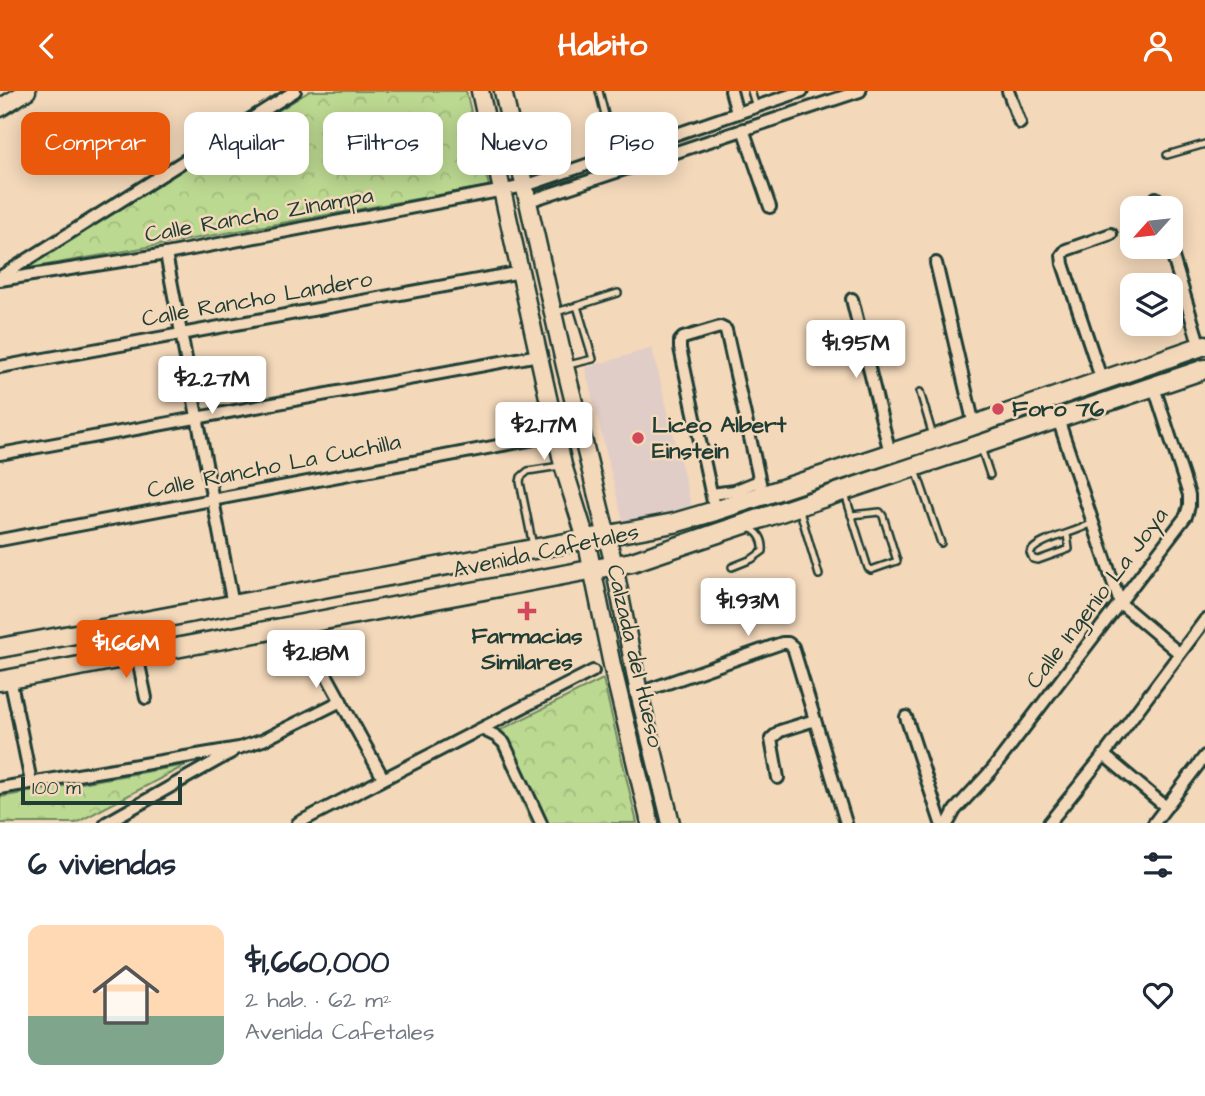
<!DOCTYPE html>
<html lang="es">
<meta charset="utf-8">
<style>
body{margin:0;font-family:"Architects Daughter",sans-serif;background:#f6f6f7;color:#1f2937;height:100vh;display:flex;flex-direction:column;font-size:26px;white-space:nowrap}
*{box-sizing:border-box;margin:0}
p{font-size:23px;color:#747a83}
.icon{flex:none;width:38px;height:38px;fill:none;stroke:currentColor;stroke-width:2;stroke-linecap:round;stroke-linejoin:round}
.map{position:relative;height:732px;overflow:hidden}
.side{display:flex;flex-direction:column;background:#fff;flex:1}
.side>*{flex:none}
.top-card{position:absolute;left:21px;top:21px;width:700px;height:63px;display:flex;gap:14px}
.needle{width:46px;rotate:243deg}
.controls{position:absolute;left:1120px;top:105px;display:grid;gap:14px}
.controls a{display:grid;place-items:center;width:63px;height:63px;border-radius:14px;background:#fff;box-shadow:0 4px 18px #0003;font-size:35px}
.scale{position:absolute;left:21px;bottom:18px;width:161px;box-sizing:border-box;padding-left:7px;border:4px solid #1f3d34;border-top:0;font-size:19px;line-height:24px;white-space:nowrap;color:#1f3d34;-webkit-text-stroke:5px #f3d8ba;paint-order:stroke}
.price{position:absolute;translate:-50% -60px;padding:0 16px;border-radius:7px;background:#fff;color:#222;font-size:23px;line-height:46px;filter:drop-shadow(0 2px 4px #0008)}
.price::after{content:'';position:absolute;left:50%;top:42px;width:21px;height:16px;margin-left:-10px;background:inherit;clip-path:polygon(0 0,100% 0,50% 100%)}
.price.on{background:#ea580c;color:#fff}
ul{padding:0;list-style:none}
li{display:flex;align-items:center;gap:21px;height:175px;padding:0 28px}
li span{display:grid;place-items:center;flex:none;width:196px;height:140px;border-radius:14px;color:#555}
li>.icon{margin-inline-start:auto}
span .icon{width:84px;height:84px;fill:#fffc;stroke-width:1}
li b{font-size:30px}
h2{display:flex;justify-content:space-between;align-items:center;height:84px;padding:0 28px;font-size:30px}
.tag{padding:0 24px;border-radius:14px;background:#fff;box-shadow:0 4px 18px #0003;font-size:24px;line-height:63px}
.tag.on{background:#ea580c;color:#fff}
header{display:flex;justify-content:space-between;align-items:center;height:91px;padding:0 28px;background:#ea580c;color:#fff;font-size:32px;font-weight:700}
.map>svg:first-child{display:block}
</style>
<header><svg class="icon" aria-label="back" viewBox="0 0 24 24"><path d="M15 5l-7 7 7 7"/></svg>Habito<svg class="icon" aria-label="person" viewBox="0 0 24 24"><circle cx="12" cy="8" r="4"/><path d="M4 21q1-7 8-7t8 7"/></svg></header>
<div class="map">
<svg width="1205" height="732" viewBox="0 0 1205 732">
<defs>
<pattern id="park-crowns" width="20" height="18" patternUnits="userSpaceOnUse" patternTransform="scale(1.75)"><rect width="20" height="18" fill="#bcd991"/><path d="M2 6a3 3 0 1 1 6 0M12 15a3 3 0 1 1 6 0" fill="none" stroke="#a1bb7e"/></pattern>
</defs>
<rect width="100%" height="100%" fill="#f3d8ba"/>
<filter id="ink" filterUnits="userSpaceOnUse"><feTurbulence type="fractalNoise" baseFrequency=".0143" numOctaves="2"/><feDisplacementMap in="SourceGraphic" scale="14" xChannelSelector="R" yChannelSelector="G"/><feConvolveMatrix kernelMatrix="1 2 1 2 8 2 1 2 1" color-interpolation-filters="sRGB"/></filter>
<g filter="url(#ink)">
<polygon fill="#e1cdc7" points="652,257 692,417 623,430 585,277"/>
<g fill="url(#park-crowns)" stroke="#6e8b62" stroke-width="2">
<polygon points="310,0 466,0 489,95 24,178"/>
<polygon points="603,588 637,732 532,732 492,643"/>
<polygon points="186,674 76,732 0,732 0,706"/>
</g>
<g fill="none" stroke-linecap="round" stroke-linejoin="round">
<defs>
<g id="lane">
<polyline points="599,0 615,64"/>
<polyline points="751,0 756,16"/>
<polyline points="1167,64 1205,53"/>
<polyline points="577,215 618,202"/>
<polyline points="556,221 577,215 593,268 568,274"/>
<polyline points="920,301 933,345"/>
<polyline points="981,357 990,384"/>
<polyline points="916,379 941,452"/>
<polyline points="845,403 868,477 871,479 897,470 883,425 880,421 851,424"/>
<polyline points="799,417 819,484"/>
<path d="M1067 443 1069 458 1038 469 1033 468 1030 462C1037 448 1077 442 1092 432"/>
<polyline points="533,455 520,391 521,386 528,380 560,375"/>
<path d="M732 476 752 468 763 460C764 448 758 440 747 436"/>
</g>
<g id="street">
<polyline points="731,0 737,22"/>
<polyline points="1008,0 1020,32"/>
<polyline points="743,38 770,116"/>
<polyline points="1156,107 1159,117"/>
<polyline points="529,110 860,0"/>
<polyline points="1170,156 1200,256"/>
<polyline points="166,163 233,514"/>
<polyline points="936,172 974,334"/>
<polyline points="0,186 295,0"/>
<polyline points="0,189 166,163 525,95 802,0"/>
<polyline points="852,208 890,362"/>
<polyline points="0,276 521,181"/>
<polyline points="1102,290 1063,173 1062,164 1066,159 1111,143"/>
<polyline points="1058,328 1120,512 1179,562"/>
<polyline points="0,363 539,264"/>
<polyline points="712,403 734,400 759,390"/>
<polyline points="715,420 680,257 680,250 683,247 720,236 726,239 763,405"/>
<polyline points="0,449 556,344"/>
<polyline points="299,534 383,687"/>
<polyline points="137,564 146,607"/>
<polyline points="10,588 16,616"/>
<polyline points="639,602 782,552 788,552 793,556 815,629"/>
<polyline points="17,621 31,691"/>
<polyline points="906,626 941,732"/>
<polyline points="482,638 496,645 504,652 541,732"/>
<polyline points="1104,664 1166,716"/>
<polyline points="778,687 771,648 780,640 815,629 846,732"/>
<polyline points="0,697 239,657 263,649 341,610"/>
<polyline points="106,732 232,661"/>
<polyline points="298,732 593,580"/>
<polyline points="948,732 955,719 992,679 1186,425 1189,415 1189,404 1154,296"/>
<polyline points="1049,732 1104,664 1205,529"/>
<polyline points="1154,732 1205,665"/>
</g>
<g id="secondary">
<polyline points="480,0 563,374 586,448 612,574 650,732"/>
<polyline points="503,0 565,275 614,474 639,602 671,732"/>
<polyline points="0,17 27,0"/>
</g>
<g id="primary">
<polyline points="0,557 674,432 715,420 934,348 1205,254"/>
<polyline points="0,590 632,471 1205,278"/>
</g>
</defs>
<use href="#lane" stroke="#1f3d34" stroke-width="10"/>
<use href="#street" stroke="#1f3d34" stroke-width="16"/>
<use href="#secondary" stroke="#1f3d34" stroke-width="21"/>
<use href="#primary" stroke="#1f3d34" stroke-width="23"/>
<use href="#lane" stroke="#f3d8ba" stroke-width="5"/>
<use href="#street" stroke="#f3d8ba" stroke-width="10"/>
<use href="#secondary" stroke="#f3d8ba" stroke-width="16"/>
<use href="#primary" stroke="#f3d8ba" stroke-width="18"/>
</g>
</g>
<g fill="#d1495b" stroke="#f3d8ba" stroke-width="2.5">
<circle cx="998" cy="318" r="7"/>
<circle cx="638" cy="347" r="7"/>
<path d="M523.5 509.5h7v7h7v7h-7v7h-7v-7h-7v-7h7z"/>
</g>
<g text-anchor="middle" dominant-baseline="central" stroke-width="5" stroke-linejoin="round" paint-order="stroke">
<g font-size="23" fill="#1f3d34" stroke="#f3d8ba">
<text transform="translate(259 124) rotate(-10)">Calle Rancho Zinampa</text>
<text transform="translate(257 208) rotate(-10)">Calle Rancho Landero</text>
<text transform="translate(274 375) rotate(-11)">Calle Rancho La Cuchilla</text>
<text transform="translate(546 460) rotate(-12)">Avenida Cafetales</text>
<text transform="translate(1097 507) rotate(-53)">Calle Ingenio La Joya</text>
<text transform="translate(635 565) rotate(77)">Calzada del Hueso</text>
</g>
<g font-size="23" font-weight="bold" fill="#1f3d34" stroke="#f3d8ba" text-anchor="start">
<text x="1012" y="318">Foro 76</text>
<text x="652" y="334">Liceo Albert<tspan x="652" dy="26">Einstein</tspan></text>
<text x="527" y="545" text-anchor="middle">Farmacias<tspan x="527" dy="26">Similares</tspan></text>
</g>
</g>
</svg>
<div class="controls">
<a><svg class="needle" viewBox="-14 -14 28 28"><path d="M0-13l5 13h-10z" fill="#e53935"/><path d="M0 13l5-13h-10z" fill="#747a83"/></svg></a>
<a><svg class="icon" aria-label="layers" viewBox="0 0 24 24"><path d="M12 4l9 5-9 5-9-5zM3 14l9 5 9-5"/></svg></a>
</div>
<div class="scale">100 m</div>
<b class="price" style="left:856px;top:289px">$1.95M</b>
<b class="price" style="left:212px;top:325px">$2.27M</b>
<b class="price" style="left:544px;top:371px">$2.17M</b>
<b class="price" style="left:748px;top:547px">$1.93M</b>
<b class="price on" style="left:126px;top:589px">$1.66M</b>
<b class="price" style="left:316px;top:599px">$2.18M</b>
<div class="top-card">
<a class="tag on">Comprar</a>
<a class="tag">Alquilar</a>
<a class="tag">Filtros</a>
<a class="tag">Nuevo</a>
<a class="tag">Piso</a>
</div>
</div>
<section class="side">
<h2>6 viviendas<svg class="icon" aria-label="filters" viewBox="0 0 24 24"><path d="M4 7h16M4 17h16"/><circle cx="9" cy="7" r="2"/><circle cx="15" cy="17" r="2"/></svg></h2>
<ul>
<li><span style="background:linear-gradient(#ffd9b3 65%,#7fa58c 0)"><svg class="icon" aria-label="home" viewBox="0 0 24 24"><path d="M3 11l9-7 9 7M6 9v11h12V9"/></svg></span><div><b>$1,660,000</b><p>2 hab. · 62 m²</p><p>Avenida Cafetales</p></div><svg class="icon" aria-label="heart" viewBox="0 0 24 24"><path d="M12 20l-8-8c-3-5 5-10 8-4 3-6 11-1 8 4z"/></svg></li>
</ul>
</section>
